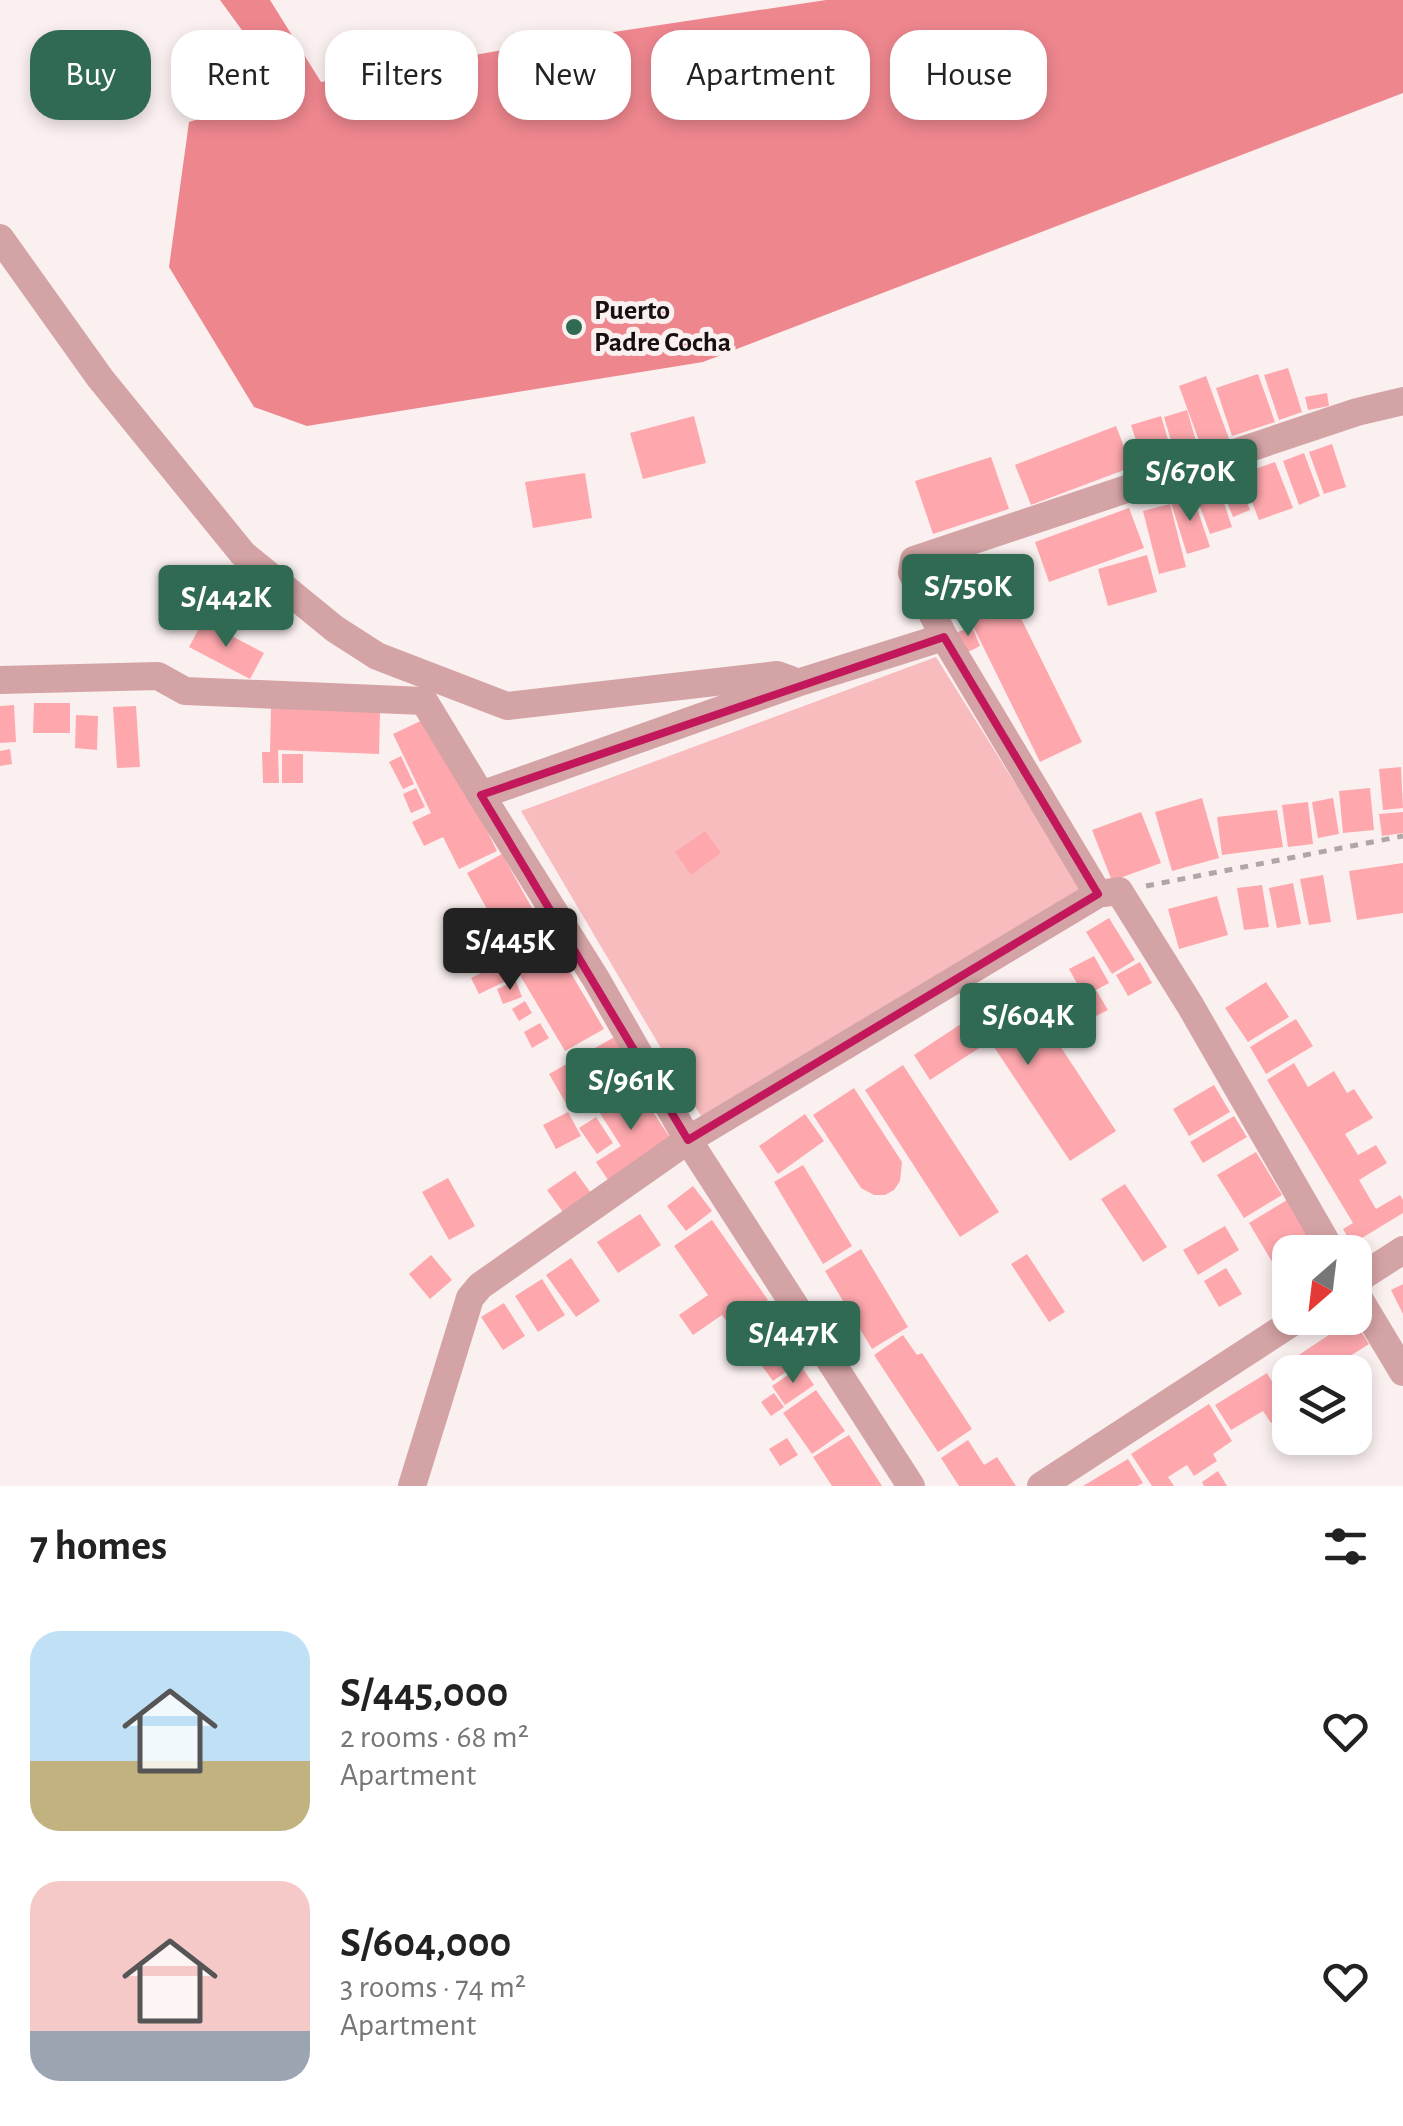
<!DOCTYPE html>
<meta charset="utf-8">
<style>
body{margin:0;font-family:"Alegreya Sans",sans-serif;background:#f2f2f2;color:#222;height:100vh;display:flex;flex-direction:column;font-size:38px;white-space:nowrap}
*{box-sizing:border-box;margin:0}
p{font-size:32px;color:#767676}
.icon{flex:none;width:55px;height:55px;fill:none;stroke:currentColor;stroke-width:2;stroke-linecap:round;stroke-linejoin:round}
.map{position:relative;height:1486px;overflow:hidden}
.side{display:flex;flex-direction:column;background:#fff;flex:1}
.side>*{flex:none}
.top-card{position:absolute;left:30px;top:30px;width:1345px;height:90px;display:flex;gap:20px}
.needle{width:65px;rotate:208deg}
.fabs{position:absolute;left:1272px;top:1235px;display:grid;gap:20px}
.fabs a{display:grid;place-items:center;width:100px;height:100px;border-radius:20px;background:#fff;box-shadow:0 5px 15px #0003;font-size:50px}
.price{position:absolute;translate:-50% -85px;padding:0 22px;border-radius:10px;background:#306a53;color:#fff;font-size:32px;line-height:65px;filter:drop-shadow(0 2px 5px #0008)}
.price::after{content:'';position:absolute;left:50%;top:60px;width:30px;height:22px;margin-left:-15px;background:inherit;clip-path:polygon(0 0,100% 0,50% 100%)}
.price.current{background:#222;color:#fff}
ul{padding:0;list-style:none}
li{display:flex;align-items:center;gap:30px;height:250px;padding:0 30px}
li span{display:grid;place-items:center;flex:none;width:280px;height:200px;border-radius:30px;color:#555}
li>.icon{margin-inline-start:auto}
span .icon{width:120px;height:120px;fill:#fffc;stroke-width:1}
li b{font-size:42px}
h2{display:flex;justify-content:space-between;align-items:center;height:120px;padding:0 30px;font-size:42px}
.pill{padding:0 35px;border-radius:30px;background:#fff;box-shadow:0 5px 15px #0003;font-size:35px;line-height:90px}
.pill.current{background:#306a53;color:#fff}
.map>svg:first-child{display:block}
</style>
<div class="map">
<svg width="1403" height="1486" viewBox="0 0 1403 1486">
<rect width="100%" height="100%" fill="#fbf0f0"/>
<polygon fill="#f8bcbe" points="936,657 1088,900 708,1128 521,811"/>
<polygon fill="#ee868e" points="220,0 270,0 321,82 548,42 826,0 1403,0 1403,93 703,362 307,426 254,407 169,267 189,122 287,92"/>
<g fill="#fea8ad">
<polygon points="1288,368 1302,412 1279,420 1264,375"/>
<polygon points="1258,374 1275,422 1232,436 1216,388"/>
<polygon points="1206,376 1232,447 1205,457 1179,386"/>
<polygon points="1327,393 1329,406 1308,410 1305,397"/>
<polygon points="1187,410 1198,448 1175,454 1164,417"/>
<polygon points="694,416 706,463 643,479 630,433"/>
<polygon points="1161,416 1172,453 1143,462 1131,425"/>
<polygon points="1116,426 1132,467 1031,505 1015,465"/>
<polygon points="1332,444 1346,487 1324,494 1309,452"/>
<polygon points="1304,453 1320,496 1299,505 1283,461"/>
<polygon points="991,457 1009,509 933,534 915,481"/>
<polygon points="1275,462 1293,508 1259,520 1241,474"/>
<polygon points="585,473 592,518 533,528 525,482"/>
<polygon points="1236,474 1250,510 1233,517 1219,481"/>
<polygon points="1217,482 1232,527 1210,534 1194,490"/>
<polygon points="1192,493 1210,547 1187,554 1170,500"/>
<polygon points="1170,504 1186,567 1159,574 1143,511"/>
<polygon points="1129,508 1144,548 1049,582 1035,542"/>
<polygon points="1147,555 1157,592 1108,606 1098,569"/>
<polygon points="989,563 1001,591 949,612 937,584"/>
<polygon points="1007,590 1082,742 1040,762 965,610"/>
<polygon points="203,621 264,653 250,679 189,647"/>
<polygon points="972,626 980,646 966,653 956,633"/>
<polygon points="34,703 70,703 70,733 33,733"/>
<polygon points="14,705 16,742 0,743 0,706"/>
<polygon points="136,706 140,767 117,768 113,707"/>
<polygon points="271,707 380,712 379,754 278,750 279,783 263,783 262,752 270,752"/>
<polygon points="76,715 98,716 97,750 75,748"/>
<polygon points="431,716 497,851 459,869 443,837 424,846 412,822 431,813 393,734"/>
<polygon points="10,749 12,764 0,766 0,751"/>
<rect x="282" y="754" width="21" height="29"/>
<polygon points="401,756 414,784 403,789 389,762"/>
<polygon points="1401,767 1403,808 1383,810 1379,769"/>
<polygon points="416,788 425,807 411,813 403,794"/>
<polygon points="1370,788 1374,830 1343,833 1339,791"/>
<polygon points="1202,798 1219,858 1172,871 1155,812"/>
<polygon points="1333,798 1339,834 1318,838 1312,802"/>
<polygon points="1308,802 1313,844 1288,847 1282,805"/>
<polygon points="1277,810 1283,847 1222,855 1217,817"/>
<polygon points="1141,812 1161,863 1112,881 1092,830"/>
<polygon points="1403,812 1403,833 1382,836 1379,814"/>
<polygon points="705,831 721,853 691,875 675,852"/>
<polygon points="502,854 543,928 508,947 467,873"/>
<polygon points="1403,863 1403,913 1357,920 1349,871"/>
<polygon points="1323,875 1331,922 1309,925 1300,879"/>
<polygon points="1293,883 1301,924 1277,928 1269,888"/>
<polygon points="1262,885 1269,927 1244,930 1237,888"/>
<polygon points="1217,896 1228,935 1179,949 1168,909"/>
<polygon points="1109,918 1135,960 1112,974 1086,932"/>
<polygon points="547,933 604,1029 565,1051 508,955"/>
<polygon points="1094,956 1109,983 1096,990 1108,1010 1084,1022 1074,1002 1084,996 1069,969"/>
<polygon points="503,962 512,978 479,994 471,978"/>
<polygon points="1140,962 1152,983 1128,996 1116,975"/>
<polygon points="516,981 522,997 503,1004 497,989"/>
<polygon points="1266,982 1289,1017 1248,1042 1225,1008"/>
<polygon points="1046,984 1068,1026 1053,1034 1031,991"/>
<polygon points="1020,985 1116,1131 1070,1161 990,1041 930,1080 914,1055"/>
<polygon points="525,1001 532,1013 519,1021 512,1009"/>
<polygon points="1296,1019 1313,1046 1266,1074 1250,1047"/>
<polygon points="540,1023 549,1038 532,1048 524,1032"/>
<polygon points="618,1035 636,1065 567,1105 549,1074"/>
<polygon points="1294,1063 1308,1087 1334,1071 1347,1093 1354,1089 1373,1118 1345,1134 1358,1155 1376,1145 1387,1163 1359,1180 1376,1209 1400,1195 1403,1200 1403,1213 1352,1244 1343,1229 1353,1223 1267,1080"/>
<polygon points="903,1065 999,1212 960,1237 865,1090"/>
<polygon points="631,1079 675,1145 612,1186 596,1162 621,1146 594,1104"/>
<polygon points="1214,1085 1230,1112 1189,1136 1173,1109"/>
<polygon points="854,1088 902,1162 900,1181 894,1190 885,1195 874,1195 861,1188 813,1115"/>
<polygon points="568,1112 581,1136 556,1149 543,1125"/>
<polygon points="805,1114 824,1141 778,1174 759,1146"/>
<polygon points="1234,1116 1247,1137 1203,1163 1190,1142"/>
<polygon points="596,1117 613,1143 597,1154 579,1128"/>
<polygon points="1256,1152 1282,1195 1244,1218 1217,1175"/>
<polygon points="803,1165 852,1246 823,1264 774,1182"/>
<polygon points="575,1171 596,1200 568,1219 547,1190"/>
<polygon points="448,1178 475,1226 449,1240 422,1192"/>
<polygon points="1125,1184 1167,1247 1143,1262 1101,1199"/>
<polygon points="693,1186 712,1211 686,1231 667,1206"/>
<polygon points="1287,1200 1319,1252 1290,1252 1290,1292 1249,1223"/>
<polygon points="640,1214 661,1245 618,1273 597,1242"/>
<polygon points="712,1220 768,1300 730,1326 722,1315 693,1335 679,1315 708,1295 674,1246"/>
<polygon points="1225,1226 1239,1250 1198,1275 1183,1250"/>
<polygon points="861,1249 908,1327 872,1349 825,1271"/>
<polygon points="1027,1254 1065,1312 1049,1322 1011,1264"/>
<polygon points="431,1255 452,1280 430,1299 409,1274"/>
<polygon points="571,1258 600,1301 576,1317 546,1275"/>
<polygon points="1226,1268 1242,1294 1219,1307 1204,1281"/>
<polygon points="542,1279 565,1315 538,1332 515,1296"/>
<polygon points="1403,1284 1403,1314 1391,1290"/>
<polygon points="504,1303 525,1336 503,1350 481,1317"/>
<polygon points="1353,1319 1369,1344 1325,1372 1290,1372 1290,1397 1273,1372"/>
<polygon points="903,1335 917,1355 922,1353 972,1429 938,1452 874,1355"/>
<polygon points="787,1348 798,1363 773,1381 762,1366"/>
<polygon points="801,1366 814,1385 785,1405 772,1386"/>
<polygon points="1267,1373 1290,1412 1271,1423 1263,1411 1231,1430 1215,1405"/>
<polygon points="816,1390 845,1431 812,1454 783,1413"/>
<polygon points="774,1393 784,1407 771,1416 761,1402"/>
<polygon points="1209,1404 1232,1441 1213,1454 1217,1461 1194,1476 1187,1465 1168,1477 1174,1486 1152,1486 1131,1454"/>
<polygon points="849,1435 882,1486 832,1486 813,1457"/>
<polygon points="787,1438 798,1455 780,1466 769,1449"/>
<polygon points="968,1440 984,1465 997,1457 1016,1486 959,1486 941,1458"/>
<polygon points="1128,1459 1143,1483 1137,1486 1083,1486"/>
<polygon points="1218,1471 1227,1486 1204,1486 1202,1482"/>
</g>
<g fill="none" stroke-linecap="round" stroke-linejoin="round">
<polyline stroke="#b0a6a6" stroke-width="5" stroke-dasharray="8 8" stroke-linecap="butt" points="1146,886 1403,836"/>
<g stroke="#d4a3a5" stroke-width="28">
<polyline points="0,238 100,378 243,554 335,629 377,656 507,706 777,675 791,680"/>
<polyline points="0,680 158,676 185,691 424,701 481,795 797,683 944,637"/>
<polyline points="481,795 596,979 688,1140 911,1486"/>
<polyline points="1098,894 944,637 912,573 914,560 1357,412 1403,401"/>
<polyline points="1355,1281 1403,1250"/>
<polyline points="1355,1292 1403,1372"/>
<polyline points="412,1486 470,1298 480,1286 688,1140 1098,894 1119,891 1190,1005 1332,1252"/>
<polyline points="1041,1486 1299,1318"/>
</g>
</g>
<path fill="none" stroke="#c2185b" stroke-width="8" stroke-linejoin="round" d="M944 637 1098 894 688 1140 481 795Z"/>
<circle fill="#306a53" stroke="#fbf0f0" stroke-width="4" cx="574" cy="327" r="10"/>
<g text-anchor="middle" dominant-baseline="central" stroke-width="10" stroke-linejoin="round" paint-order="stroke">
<g font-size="28" font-weight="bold" fill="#181010" stroke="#fbf0f0" text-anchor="start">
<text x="594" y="311">Puerto<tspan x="594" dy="32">Padre Cocha</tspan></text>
</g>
</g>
</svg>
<div class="fabs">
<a><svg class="needle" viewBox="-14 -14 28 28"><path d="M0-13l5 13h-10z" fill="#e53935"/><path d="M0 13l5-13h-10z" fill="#767676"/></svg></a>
<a><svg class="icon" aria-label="layers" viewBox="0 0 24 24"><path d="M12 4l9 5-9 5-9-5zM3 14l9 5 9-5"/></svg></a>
</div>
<b class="price" style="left:1190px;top:524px">S/670K</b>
<b class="price" style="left:968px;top:639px">S/750K</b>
<b class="price" style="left:226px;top:650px">S/442K</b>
<b class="price current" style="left:510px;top:993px">S/445K</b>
<b class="price" style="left:1028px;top:1068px">S/604K</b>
<b class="price" style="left:631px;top:1133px">S/961K</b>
<b class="price" style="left:793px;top:1386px">S/447K</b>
<div class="top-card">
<a class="pill current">Buy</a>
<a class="pill">Rent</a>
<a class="pill">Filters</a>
<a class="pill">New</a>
<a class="pill">Apartment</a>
<a class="pill">House</a>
</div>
</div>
<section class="side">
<h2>7 homes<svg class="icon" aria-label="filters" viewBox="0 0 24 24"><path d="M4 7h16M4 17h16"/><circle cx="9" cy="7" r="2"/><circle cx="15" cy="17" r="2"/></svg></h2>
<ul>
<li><span style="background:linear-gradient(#bfe0f5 65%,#c2b280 0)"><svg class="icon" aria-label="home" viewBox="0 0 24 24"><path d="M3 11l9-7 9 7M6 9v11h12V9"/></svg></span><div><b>S/445,000</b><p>2 rooms · 68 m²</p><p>Apartment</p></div><svg class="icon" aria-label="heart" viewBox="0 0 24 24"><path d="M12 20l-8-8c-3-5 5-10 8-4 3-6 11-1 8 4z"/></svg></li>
<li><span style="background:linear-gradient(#f6c9c9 75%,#9aa5b1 0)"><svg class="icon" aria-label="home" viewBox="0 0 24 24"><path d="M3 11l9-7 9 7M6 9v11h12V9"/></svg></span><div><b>S/604,000</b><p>3 rooms · 74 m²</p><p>Apartment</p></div><svg class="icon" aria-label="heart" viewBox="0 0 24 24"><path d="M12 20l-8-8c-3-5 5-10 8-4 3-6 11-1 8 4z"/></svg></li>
</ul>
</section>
